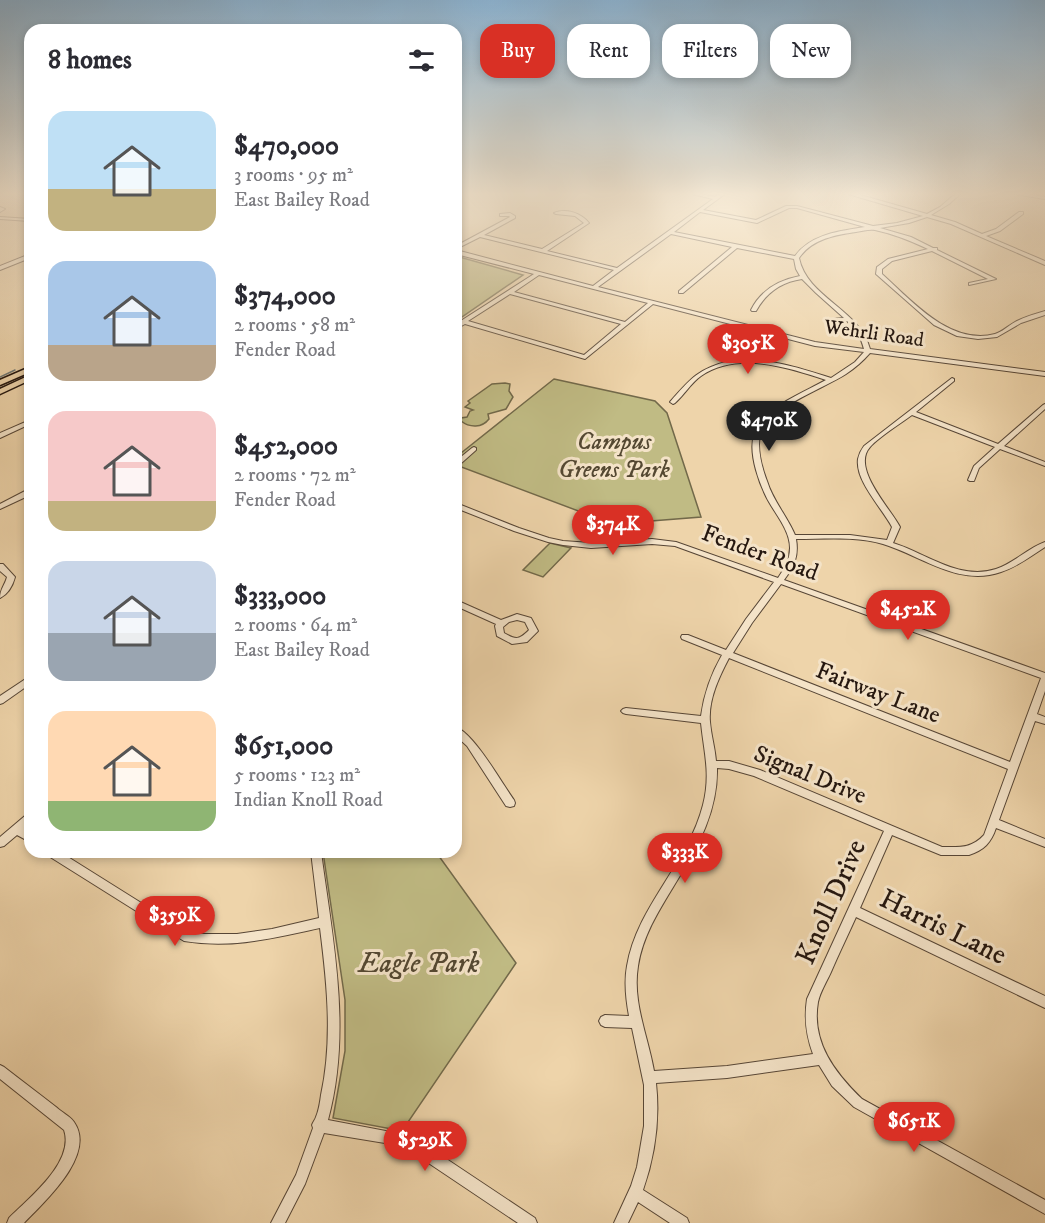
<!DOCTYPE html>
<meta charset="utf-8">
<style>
body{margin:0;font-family:"IM FELL DW Pica",serif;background:#f7f7f7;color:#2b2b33;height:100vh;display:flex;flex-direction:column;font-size:22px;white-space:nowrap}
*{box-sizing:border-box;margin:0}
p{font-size:20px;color:#7c7c81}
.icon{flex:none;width:33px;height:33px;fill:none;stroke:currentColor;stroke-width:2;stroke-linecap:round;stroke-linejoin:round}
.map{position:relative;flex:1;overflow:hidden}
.side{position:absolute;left:24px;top:24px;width:438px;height:834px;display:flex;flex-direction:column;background:#fff;border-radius:18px;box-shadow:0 3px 9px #0003}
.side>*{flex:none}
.guide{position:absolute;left:480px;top:24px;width:474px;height:54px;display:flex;gap:12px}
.price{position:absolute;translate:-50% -51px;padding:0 14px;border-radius:21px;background:#d93025;color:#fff;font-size:20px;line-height:39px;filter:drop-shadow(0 2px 3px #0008)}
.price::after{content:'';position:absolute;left:50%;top:36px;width:18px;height:14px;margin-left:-9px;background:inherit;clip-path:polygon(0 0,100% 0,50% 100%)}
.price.active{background:#222;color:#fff}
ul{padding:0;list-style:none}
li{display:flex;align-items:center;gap:18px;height:150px;padding:0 24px}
li span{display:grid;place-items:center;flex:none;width:168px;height:120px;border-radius:18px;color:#555}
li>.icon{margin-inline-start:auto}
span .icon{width:72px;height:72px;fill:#fffc;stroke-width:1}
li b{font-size:26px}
h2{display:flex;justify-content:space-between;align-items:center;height:72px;padding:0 24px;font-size:26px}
.pill{padding:0 21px;border-radius:18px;background:#fff;box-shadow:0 3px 9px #0003;font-size:21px;line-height:54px}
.pill.active{background:#d93025;color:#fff}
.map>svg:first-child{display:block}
</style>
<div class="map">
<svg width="1045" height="1223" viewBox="0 0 1045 1223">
<rect width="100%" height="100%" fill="#eed4aa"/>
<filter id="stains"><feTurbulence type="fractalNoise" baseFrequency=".00333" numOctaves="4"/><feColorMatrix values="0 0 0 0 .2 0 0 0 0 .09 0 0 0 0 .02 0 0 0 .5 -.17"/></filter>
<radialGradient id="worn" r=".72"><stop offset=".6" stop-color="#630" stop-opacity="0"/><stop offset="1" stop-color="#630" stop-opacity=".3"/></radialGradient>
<g fill="#c0bb84" stroke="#72694a" stroke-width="1.5">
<polygon points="456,256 523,275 456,321"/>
<polygon points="554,379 655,401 667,413 701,517 613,524 456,465 456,457"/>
<path d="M505 383 510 384 509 391 513 397 506 409 488 414 489 419C482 428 470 428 461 421V418L467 417 470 411 473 410 465 407 470 403 468 401 492 384Z"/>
<polygon points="550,543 571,548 543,577 523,570"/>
<polygon points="323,852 436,852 516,963 402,1131 333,1118 345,1051 345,1000"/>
</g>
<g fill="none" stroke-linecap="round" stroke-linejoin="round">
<polyline stroke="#6f7673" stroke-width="1.5" points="0,377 15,370"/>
<defs>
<g id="minor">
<path d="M692 194H702L715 197 719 194H725L703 210 756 220 786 206H797L873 226 897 223 923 216 848 194H857L927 214 940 207 955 194H960L949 204 931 215 955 222 982 234 996 229 1019 212H1023V214L1000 231 986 236 1045 261V265L951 224 927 217 909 223 880 228 911 237 933 248H937V250L996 279 969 285V283L988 279 932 251 892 261 882 269V274C911 300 950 346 995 334 1002 332 1008 326 1015 322 1024 317 1035 314 1045 311V315L1021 323 997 337 978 339 957 336 934 325 876 274 877 267 888 259 928 249C911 241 894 234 875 230 869 229 863 231 856 232 835 235 812 239 799 258 807 298 860 309 870 349L1045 372V376L870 353C863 361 855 368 846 374 823 389 767 408 760 435 757 449 762 468 767 481 773 501 787 516 795 535H850L887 540 892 527C882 508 855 481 858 459 859 454 861 450 864 446L952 378 954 379V381L916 412 998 444 1043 405 1045 404V409L1004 446 1045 462V466L1000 449 979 468 974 481H970L968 480 974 466 995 447 912 415C900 424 880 436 870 447 851 468 890 508 900 527L893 543C926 553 959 581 996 569 1014 563 1028 548 1045 542V547C1031 556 1017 567 1001 572 959 587 922 556 883 544 856 536 825 539 796 539 799 556 794 567 784 580L1045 673V691L1037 714 1045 717V724L1035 721 999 820 1045 839V847L996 828C991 843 984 850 969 855H941L892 835 860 908 1045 996V1008L856 917C848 935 839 953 831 972 827 981 820 992 818 1002 811 1042 835 1073 862 1099L1045 1200V1214L854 1107 832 1086 819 1065 727 1078 656 1083C660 1119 655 1156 643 1190L687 1218 689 1223H670L638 1202 628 1223H614L631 1186 637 1167 644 1126V1085L632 1028 605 1027 601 1025 599 1021 601 1017 605 1015 629 1016C626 1000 624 982 627 966 637 906 688 864 703 805 711 774 704 753 701 723L626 714 623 713 621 711 623 709 626 708 701 716C704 694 711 674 722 655L682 639 681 637 682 635H688L726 650 746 619 774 582 675 546 652 544 591 548 563 545 548 542 514 531 456 508V503L519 528 549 538 563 541 591 543 652 539 676 542 778 578C784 569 790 560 790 548 790 531 777 516 769 502 760 486 748 454 754 435 756 428 761 421 766 416 783 400 806 391 826 380 787 367 738 351 701 376 691 383 684 395 675 403L673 404 670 402C690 379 699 368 730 361L727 350 735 339 740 340 733 350 736 360C769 358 800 368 831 378L855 362 864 352 815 346 653 304 585 359 465 324 456 329V324L534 274 456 254V250L593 286 614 270 480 237 456 249V246L510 217 509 216H500V214L510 213 515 216V218L484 235 542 249 584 223 575 216 556 214 554 213C566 208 581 213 589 223L547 251 617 268 713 199ZM789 208H797L865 227C840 231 811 234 795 256L674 232 700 212 757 223ZM671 234 732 247 679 291V293H683L737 248 794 259 796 269 800 276C779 280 761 290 751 310L752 311H756C766 293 781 282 802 279L816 293 844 318 833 319V321H847C856 329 861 337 864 349L815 342 598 287ZM539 275 648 303 625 322 514 292ZM510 294 621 324 584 355 468 321ZM781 584 1041 678 1010 762 733 653 752 623ZM729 658 1008 769 984 835C971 849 959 847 942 847L760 770 729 761H716C715 748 711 735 710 722 708 700 719 677 729 658ZM717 768 729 769 754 776 884 831 807 999C804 1019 806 1035 813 1054L727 1066 654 1071C648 1036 632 1002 638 966 643 934 661 907 678 879 699 846 718 809 717 768Z"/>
<polygon points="1015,194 1030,194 1045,197 1045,199"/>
<polygon points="0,207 5,209 0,212"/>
<polygon points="0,217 30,219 30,221 0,219"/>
<polygon points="30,254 30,258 0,270 0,266"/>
<polygon points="30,420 30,424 0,438 0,433"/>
<polygon points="474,447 476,448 476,450 458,466 456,467 456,461 472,448"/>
<polygon points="27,490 30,490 30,495 0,509 0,504"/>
<path d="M0 564H3L15 577C13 585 8 594 0 598 0 589 5 585 7 577L0 571Z"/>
<path d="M456 600 501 620 517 614 531 618 538 631 527 642 512 644 497 636 495 626 496 624 456 606ZM517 620 525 622 529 630C519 640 516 640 504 633L503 627 509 622Z"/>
<polygon points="30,676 30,684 3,703 0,704 0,696"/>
<path d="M456 727C475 735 501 782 514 800L515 803 514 806 510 807 506 806 467 746 456 736Z"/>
<polygon points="30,814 30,824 24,829 30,833 30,842 17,835 4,846 0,847 0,837 26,815"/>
<path d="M46 852H60L186 931 202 934H237L272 929 319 918 311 852H321C333 941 352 1032 328 1120L391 1132 424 1144 535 1218 537 1223H518L415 1154 391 1144 324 1133 305 1184 285 1223H271L296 1175 313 1128 312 1125C313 1122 315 1120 316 1117 319 1110 320 1102 321 1095 333 1040 327 983 320 928 273 938 233 949 184 941L47 855Z"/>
<path d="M0 1065 4 1067C21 1080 39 1094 56 1107 61 1112 70 1116 74 1122 97 1155 44 1202 24 1223H7L9 1218C29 1198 75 1162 64 1130L0 1079Z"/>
</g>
<g id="major">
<polygon points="30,367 30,372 0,385 0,380"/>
<polygon points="30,375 30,380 0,394 0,389"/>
</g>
</defs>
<use href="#minor" stroke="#574636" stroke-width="2"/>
<use href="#major" stroke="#25170f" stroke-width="3"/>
<use href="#minor" fill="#f4e3c8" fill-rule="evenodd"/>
<use href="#major" fill="#eed4aa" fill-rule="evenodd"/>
</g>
<linearGradient id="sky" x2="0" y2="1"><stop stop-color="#8bb4d4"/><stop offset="0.53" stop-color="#f7ecd9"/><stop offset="1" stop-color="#f7ecd9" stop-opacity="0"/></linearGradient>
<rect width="1045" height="366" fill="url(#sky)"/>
<g text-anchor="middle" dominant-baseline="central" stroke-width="6" stroke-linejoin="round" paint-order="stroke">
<g font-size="20" fill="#25170f" stroke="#f4e3c8">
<text transform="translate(874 334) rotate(8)">Wehrli Road</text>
</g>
<g font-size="24" font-style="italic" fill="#544832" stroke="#f4e3c8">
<text x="614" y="442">Campus<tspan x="614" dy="28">Greens Park</tspan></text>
</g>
<g font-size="24" fill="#25170f" stroke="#f4e3c8">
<text transform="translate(760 553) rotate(20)">Fender Road</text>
<text transform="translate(878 693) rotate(21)">Fairway Lane</text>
<text transform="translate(810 775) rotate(22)">Signal Drive</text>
</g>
<g font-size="28" fill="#25170f" stroke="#f4e3c8">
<text transform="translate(831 902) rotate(-66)">Knoll Drive</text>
<text transform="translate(943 927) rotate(26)">Harris Lane</text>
</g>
<g font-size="28" font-style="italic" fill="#544832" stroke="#f4e3c8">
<text x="419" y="963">Eagle Park</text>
</g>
</g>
<rect width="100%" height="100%" filter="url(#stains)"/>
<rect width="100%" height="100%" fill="url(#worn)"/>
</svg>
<b class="price" style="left:748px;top:375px">$305K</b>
<b class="price active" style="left:769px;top:452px">$470K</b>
<b class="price" style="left:613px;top:556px">$374K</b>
<b class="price" style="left:908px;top:641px">$452K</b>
<b class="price" style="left:685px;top:884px">$333K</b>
<b class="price" style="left:175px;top:947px">$359K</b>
<b class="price" style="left:914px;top:1153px">$651K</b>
<b class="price" style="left:425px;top:1172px">$529K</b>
<div class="guide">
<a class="pill active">Buy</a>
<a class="pill">Rent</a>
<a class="pill">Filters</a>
<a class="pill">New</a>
</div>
<section class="side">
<h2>8 homes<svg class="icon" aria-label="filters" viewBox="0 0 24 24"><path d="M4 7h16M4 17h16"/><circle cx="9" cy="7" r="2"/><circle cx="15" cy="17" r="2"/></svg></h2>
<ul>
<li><span style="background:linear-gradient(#bfe0f5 65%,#c2b280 0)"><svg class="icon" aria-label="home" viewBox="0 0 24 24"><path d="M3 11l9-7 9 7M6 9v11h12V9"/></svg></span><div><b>$470,000</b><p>3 rooms · 95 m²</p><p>East Bailey Road</p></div></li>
<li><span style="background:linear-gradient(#a9c7e8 70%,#b9a48a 0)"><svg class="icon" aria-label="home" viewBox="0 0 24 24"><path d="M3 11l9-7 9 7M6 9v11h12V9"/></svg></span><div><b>$374,000</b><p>2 rooms · 58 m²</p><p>Fender Road</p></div></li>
<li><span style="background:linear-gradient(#f6c9c9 75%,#c2b280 0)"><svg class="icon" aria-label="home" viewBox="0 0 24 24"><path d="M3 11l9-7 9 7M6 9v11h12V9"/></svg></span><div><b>$452,000</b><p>2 rooms · 72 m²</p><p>Fender Road</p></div></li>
<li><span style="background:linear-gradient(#c9d6e8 60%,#9aa5b1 0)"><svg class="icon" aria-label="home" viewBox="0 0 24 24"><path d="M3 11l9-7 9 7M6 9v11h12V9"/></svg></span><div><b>$333,000</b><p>2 rooms · 64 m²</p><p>East Bailey Road</p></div></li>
<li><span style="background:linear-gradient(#ffd9b3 75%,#8fb573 0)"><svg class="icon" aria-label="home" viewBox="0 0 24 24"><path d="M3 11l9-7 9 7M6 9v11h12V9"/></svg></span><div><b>$651,000</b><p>5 rooms · 123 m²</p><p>Indian Knoll Road</p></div></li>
</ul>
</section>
</div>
